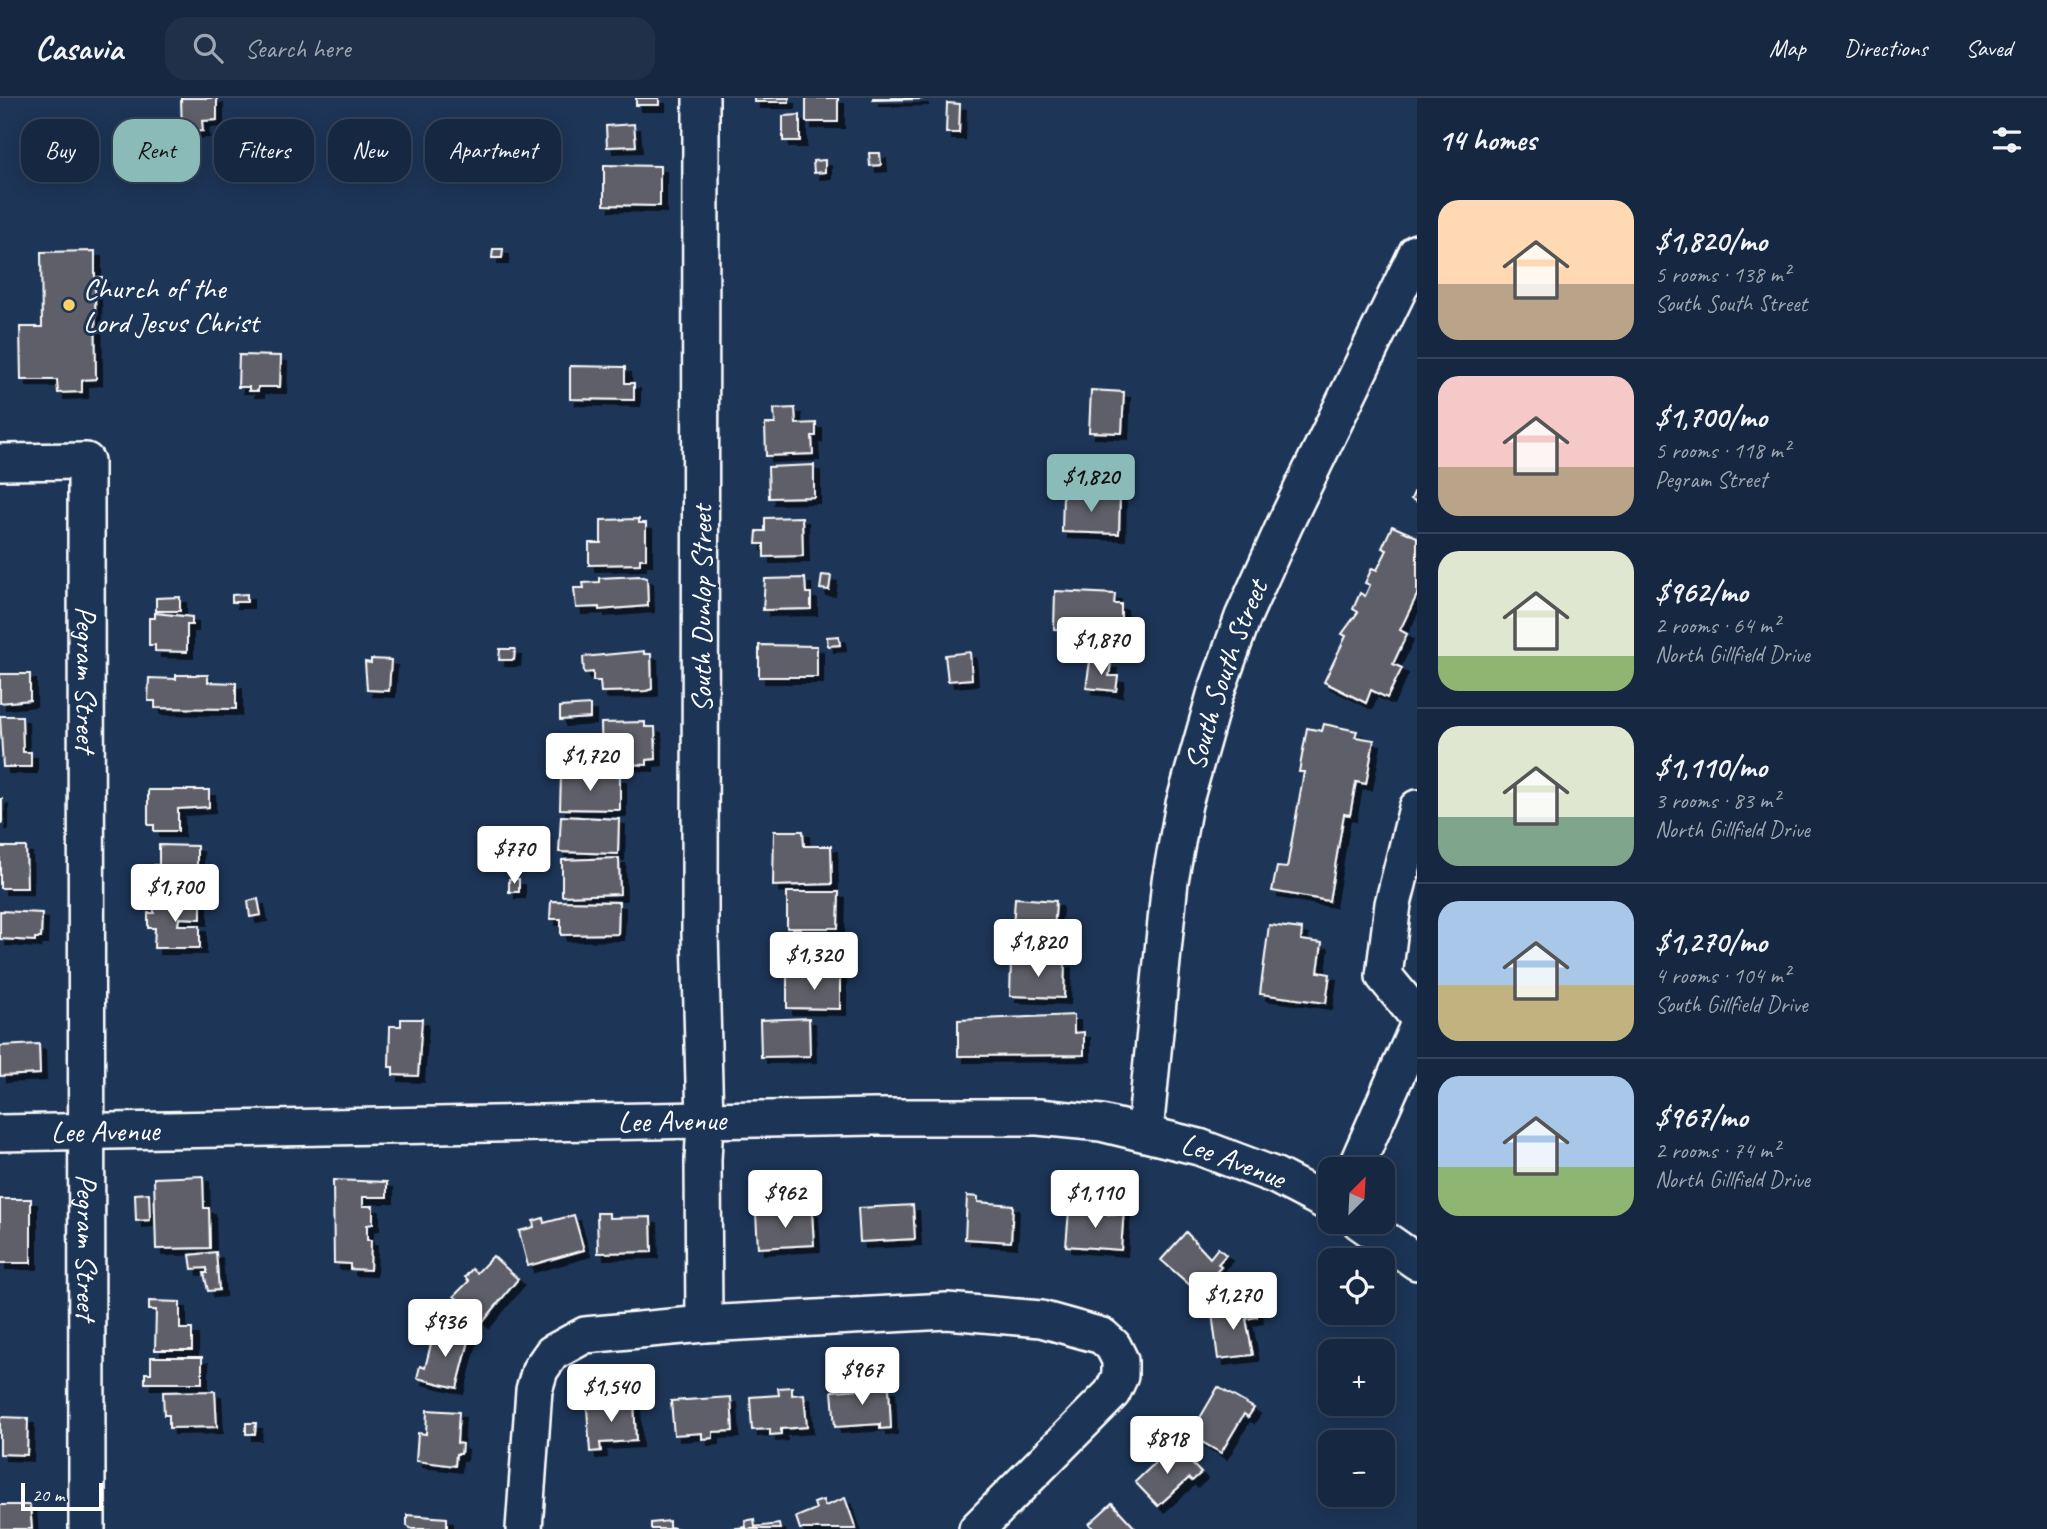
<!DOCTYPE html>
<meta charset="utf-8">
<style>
body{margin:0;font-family:Caveat,sans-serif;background:#1f3048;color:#f1f3f6;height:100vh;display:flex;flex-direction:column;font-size:26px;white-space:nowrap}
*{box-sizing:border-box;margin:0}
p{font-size:23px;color:#9ea6b1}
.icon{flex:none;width:38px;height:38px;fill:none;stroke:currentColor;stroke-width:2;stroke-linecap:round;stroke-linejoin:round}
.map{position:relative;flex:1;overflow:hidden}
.sheet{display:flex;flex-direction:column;background:#162841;width:630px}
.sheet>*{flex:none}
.hud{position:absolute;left:21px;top:21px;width:665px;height:63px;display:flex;gap:14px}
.needle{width:46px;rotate:24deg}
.buttons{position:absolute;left:1318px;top:1059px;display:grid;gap:14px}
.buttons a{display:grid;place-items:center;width:77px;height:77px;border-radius:14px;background:#162841;box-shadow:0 4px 18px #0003,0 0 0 2px #35445a;font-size:35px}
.scale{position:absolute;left:21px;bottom:18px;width:82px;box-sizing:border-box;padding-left:7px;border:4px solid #fff;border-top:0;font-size:19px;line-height:24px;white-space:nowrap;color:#fff;-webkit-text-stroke:5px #1d3557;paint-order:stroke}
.price{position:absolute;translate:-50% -60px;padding:0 16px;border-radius:7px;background:#fff;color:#222;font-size:23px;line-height:46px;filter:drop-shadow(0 2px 4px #0008)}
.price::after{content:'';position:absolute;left:50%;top:42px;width:21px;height:16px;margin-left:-10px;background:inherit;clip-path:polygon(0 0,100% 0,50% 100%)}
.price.selected{background:#8bbbb9;color:#111}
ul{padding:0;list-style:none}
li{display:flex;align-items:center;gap:21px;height:175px;padding:0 21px}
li+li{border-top:2px solid #35445a}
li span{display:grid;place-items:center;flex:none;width:196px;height:140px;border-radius:21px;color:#555}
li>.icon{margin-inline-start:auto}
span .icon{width:84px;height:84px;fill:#fffc;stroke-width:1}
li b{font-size:30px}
h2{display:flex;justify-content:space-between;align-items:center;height:84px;padding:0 21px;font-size:30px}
.chip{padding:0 24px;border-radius:21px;background:#162841;box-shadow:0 4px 18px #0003,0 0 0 2px #35445a;font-size:24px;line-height:63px}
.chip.selected{background:#8bbbb9;color:#111}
header{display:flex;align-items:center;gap:42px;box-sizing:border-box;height:98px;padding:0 35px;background:#162841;border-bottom:2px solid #35445a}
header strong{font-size:33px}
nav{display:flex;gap:38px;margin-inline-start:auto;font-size:24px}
.search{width:490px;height:63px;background:#1f3048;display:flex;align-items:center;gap:18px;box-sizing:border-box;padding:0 24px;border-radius:21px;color:#9ea6b1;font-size:26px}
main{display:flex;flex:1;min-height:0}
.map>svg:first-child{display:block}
</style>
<header>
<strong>Casavia</strong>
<div class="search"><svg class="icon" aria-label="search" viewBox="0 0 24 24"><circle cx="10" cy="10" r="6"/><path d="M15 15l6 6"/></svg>Search here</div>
<nav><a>Map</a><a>Directions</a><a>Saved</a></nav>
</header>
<main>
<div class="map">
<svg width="1417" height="1431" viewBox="0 0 1417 1431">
<defs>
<filter id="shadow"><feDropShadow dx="6" dy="6" stdDeviation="0" flood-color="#0009"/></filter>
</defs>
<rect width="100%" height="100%" fill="#1d3557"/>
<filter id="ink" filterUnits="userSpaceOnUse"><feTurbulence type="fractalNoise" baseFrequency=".0143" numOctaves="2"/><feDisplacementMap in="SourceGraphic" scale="14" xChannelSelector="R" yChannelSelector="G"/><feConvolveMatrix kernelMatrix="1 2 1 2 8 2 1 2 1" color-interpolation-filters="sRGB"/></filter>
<g filter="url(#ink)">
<g fill="#5f5f69" stroke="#fff" stroke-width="2" filter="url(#shadow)">
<polygon points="181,0 217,0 217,22 202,23 203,33 182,34"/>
<rect x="636" y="0" width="23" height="7"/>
<rect x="754" y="0" width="35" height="4"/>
<rect x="806" y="0" width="32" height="24"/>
<polygon points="873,0 922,0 922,1 873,2"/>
<polygon points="947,5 960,6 959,35 946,35"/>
<polygon points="800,17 800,43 783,43 783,18"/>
<polygon points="634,26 636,48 607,49 606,28"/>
<polygon points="147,52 157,52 158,63 147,63"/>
<polygon points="869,55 880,55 881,67 870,68"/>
<polygon points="825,62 825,74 814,75 813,63"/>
<polygon points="604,67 660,68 660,108 604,107"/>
<polygon points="493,151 503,151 502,160 492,160"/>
<polygon points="95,153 95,179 102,179 102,186 95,186 96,281 82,282 82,294 58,295 57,282 21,282 20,229 42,229 41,154"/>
<polygon points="239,257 281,258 280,289 258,289 258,293 249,293 249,289 238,289"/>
<polygon points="570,268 625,269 625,285 634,285 634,302 570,301"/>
<polygon points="1091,292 1124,294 1122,335 1089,334"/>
<polygon points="795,310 796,326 816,325 816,338 812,338 813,356 766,358 765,326 775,326 774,311"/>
<polygon points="814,367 814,399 769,400 768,369"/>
<polygon points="1417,388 1417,404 1411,401"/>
<polygon points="1063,396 1120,397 1119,436 1062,434"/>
<polygon points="802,419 803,458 764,459 764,446 756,446 757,433 765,433 765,420"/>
<polygon points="639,421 639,425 646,425 646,461 640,461 640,466 589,467 589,445 601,445 601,422"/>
<polygon points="1392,428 1417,439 1417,497 1400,532 1407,536 1393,566 1402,570 1387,600 1371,592 1366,605 1324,584 1346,538 1342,536 1358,514 1353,511 1360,495 1365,498 1370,487 1365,485 1372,470 1377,472 1387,452 1382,450"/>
<polygon points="822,477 831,478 829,492 820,491"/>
<polygon points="640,478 647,480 648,508 599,512 599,509 576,510 574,490 584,490 583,485 599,484 599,480"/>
<polygon points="805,480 806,495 811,495 811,511 763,512 765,481"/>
<polygon points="1055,493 1115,496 1114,506 1121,506 1121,524 1113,524 1113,534 1054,531"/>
<polygon points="247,496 247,504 232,504 232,497"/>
<polygon points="180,499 180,513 156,513 156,500"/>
<polygon points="155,515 192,519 192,527 187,527 187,554 155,553 155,547 149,547 149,520 155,520"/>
<polygon points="839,538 840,547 828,548 827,539"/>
<polygon points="759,547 817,548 817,579 759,579"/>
<polygon points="500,551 515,551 514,562 499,562"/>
<polygon points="644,553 644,556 651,556 652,591 646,593 601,594 600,583 593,583 593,574 584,575 583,559"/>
<polygon points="970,554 972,581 948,583 945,557"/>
<polygon points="371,561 391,562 389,593 367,592 365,564 371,565"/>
<polygon points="1090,563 1111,565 1109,578 1118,578 1116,593 1086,590"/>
<polygon points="0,576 30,576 30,602 0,605"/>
<polygon points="176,577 208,577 208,584 236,585 236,611 155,610 155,603 148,603 149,580 176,581"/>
<polygon points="590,607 590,620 560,622 560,609"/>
<polygon points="0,618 22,618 23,654 31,654 31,669 3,669"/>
<polygon points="645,624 645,629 655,629 656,661 647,662 647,667 602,665 601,625"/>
<polygon points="1324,626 1357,633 1355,639 1374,642 1366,686 1356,684 1350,717 1344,716 1329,803 1272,793 1277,769 1287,770 1304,674 1299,674 1307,630 1322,633"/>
<polygon points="561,677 620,678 620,712 560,711"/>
<polygon points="148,692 209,692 209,709 178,711 178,733 154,733 154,727 148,727"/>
<rect x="0" y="701" width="2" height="24"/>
<polygon points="561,718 619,721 618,756 559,754"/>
<polygon points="774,733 803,733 804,748 831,748 832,786 773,788"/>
<polygon points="501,735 515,737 513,749 499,747"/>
<polygon points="159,747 197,748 197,771 205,771 204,786 197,785 197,792 154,791 154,767 159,767"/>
<polygon points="0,749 26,749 27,790 0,790"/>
<polygon points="619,760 620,796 562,798 562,762"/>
<rect x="509" y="781" width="10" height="13"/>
<polygon points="787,794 839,794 838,830 787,830"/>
<polygon points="1015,800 1056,803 1054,834 1013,830"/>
<polygon points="154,801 201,803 201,821 179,820 178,827 200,827 200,850 154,850 155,830 148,830 148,815 154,815"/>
<polygon points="258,801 261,817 250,819 248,803"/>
<polygon points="551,803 619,804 618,836 561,837 561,821 550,821"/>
<polygon points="0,813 42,815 41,840 35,840 35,843 0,841"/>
<polygon points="1269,827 1302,831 1301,842 1322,845 1318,874 1330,876 1326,905 1260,896"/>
<polygon points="787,838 838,838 838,847 846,848 846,863 838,863 838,872 787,872"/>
<polygon points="1011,862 1065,864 1064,900 1010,898"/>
<polygon points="787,877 840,877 840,911 787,910"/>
<polygon points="1074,917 1074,935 1084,934 1084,957 958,958 958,922"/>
<polygon points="809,920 810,958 761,959 760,922"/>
<polygon points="401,921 422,921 418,978 393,977 393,969 389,969 390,928 401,928"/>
<polygon points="39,946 40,976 0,978 0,948"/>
<polygon points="203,1078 204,1110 209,1110 210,1150 156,1151 154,1080"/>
<polygon points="333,1082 387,1084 387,1099 363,1099 363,1108 373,1108 373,1126 367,1127 367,1142 371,1142 370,1172 350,1171 350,1166 334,1165"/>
<polygon points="149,1095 150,1122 136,1123 135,1096"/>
<polygon points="967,1098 978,1099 978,1104 1013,1107 1011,1144 965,1141"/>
<rect x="0" y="1101" width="31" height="64"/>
<polygon points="913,1107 915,1141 860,1144 858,1110"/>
<polygon points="1117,1110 1124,1111 1121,1152 1066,1148 1069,1113 1116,1117"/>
<polygon points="812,1113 814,1147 758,1150 756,1116"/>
<polygon points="597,1115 609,1115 609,1120 651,1119 652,1154 598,1155"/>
<polygon points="574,1117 584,1152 528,1168 519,1133 534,1129 533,1123 543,1120 544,1125"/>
<polygon points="1186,1134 1210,1160 1218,1150 1226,1157 1218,1166 1221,1169 1198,1194 1161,1162"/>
<polygon points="216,1154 219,1192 208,1193 204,1175 207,1175 207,1170 192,1171 190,1157"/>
<polygon points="493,1158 518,1181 483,1224 454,1198 469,1183 465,1179 472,1171 477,1175"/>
<polygon points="149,1203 180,1204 180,1231 192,1231 192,1252 155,1252 156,1212 149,1212"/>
<polygon points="1256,1208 1257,1219 1246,1221 1253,1257 1218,1261 1212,1215"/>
<polygon points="435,1230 470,1239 457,1290 417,1280 420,1268 425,1270"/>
<polygon points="151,1259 202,1259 202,1285 145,1285 145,1275 151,1275"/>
<polygon points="792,1289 792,1297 804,1296 807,1329 781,1331 781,1336 770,1337 770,1331 752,1332 750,1299 779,1297 778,1290"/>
<polygon points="889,1289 891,1330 880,1331 880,1326 835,1329 832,1293"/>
<polygon points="1218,1289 1254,1310 1248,1319 1244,1316 1221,1355 1190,1337"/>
<polygon points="215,1293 217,1329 169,1330 169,1317 164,1317 163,1294"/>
<polygon points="731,1299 733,1333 713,1334 713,1340 702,1341 702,1335 674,1337 671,1303"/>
<polygon points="634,1303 636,1343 600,1345 601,1353 590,1354 587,1310"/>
<polygon points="427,1312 459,1314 457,1345 462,1346 461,1356 456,1356 455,1368 416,1363 418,1335 426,1336"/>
<polygon points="0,1319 28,1320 27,1357 0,1356"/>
<polygon points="246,1325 256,1325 255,1336 246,1336"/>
<polygon points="1174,1347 1201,1375 1192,1383 1189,1380 1158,1408 1135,1384"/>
<polygon points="845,1400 856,1431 800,1431 796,1419 816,1411 814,1405 823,1402 825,1408"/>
<polygon points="1112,1405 1136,1431 1094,1431 1089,1426"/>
<polygon points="0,1407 30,1407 32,1431 0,1431"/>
<polygon points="407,1417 447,1420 447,1431 412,1431 407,1428"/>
<polygon points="754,1421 755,1429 779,1426 780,1431 728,1431 746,1429 745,1423"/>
<polygon points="669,1423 669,1429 680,1431 651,1431 651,1425"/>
</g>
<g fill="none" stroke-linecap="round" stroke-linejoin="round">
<defs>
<g id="minor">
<polyline points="701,0 700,834 705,1023 703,1062 704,1226"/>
<path id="s1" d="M0 364 86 363 87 1431"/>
<polyline points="1417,710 1393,806 1384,878 1417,918"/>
<path id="s2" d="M1145 1034 1170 783 1184 706 1215 597 1243 519 1285 426 1417 154"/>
<path id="s3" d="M0 1035 874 1019H1038L1101 1025 1199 1049 1276 1078 1330 1106"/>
<polyline points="1355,1071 1417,930"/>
<polyline points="1360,1124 1417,1164"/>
<polyline points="524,1431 534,1292 540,1272 552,1255 585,1237 704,1226 947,1213 1041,1221 1102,1238 1113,1248 1120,1262 1120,1278 1112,1295 977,1431"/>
</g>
</defs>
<use href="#minor" stroke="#fff" stroke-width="40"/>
<use href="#minor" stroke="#1d3557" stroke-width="35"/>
</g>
</g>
<circle fill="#ffd166" stroke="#1d3557" stroke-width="2.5" cx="69" cy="207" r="7"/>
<g text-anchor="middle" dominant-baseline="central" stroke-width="6" stroke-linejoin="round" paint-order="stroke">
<g font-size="30" fill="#fff" stroke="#1d3557" text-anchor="start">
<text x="83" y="190">Church of the<tspan x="83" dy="34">Lord Jesus Christ</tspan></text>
</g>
<g font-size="30" fill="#fff" stroke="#1d3557">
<text transform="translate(701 511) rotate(-90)">South Dunlop Street</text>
<text stroke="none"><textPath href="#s2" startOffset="466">South South Street</textPath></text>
<text stroke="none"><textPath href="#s1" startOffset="304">Pegram Street</textPath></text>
<text stroke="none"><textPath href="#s3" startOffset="672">Lee Avenue</textPath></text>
<text stroke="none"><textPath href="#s3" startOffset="105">Lee Avenue</textPath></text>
<text stroke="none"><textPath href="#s3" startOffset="1239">Lee Avenue</textPath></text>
<text stroke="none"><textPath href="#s1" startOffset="872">Pegram Street</textPath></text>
</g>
</g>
</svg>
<div class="buttons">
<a><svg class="needle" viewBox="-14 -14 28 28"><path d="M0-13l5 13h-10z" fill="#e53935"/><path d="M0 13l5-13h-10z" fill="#9ea6b1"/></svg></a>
<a><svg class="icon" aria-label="locate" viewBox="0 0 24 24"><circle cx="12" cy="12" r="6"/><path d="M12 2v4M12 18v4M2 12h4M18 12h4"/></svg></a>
<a>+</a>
<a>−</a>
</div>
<div class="scale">20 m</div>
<b class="price selected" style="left:1091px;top:416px">$1,820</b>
<b class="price" style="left:1101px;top:579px">$1,870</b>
<b class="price" style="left:590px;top:695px">$1,720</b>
<b class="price" style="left:514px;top:788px">$770</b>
<b class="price" style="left:175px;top:826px">$1,700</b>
<b class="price" style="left:1038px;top:881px">$1,820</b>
<b class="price" style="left:814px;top:894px">$1,320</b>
<b class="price" style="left:785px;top:1132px">$962</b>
<b class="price" style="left:1095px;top:1132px">$1,110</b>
<b class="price" style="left:1233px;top:1234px">$1,270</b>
<b class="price" style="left:445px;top:1261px">$936</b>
<b class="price" style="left:862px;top:1309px">$967</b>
<b class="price" style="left:611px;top:1326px">$1,540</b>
<b class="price" style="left:1167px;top:1378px">$818</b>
<div class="hud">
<a class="chip">Buy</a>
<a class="chip selected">Rent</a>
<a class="chip">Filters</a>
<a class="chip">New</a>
<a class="chip">Apartment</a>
</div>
</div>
<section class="sheet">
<h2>14 homes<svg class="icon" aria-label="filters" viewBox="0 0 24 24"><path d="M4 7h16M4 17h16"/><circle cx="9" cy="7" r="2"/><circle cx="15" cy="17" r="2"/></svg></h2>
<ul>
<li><span style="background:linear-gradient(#ffd9b3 60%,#b9a48a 0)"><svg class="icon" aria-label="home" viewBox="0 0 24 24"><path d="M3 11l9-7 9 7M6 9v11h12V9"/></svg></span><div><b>$1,820/mo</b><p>5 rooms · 138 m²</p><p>South South Street</p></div></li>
<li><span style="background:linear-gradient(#f6c9c9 65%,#b9a48a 0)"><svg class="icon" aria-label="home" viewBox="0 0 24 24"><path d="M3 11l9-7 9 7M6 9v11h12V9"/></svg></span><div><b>$1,700/mo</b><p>5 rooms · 118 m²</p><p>Pegram Street</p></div></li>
<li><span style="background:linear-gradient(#dfe7d0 75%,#8fb573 0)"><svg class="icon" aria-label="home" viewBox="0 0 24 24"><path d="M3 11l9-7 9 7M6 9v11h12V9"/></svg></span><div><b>$962/mo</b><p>2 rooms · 64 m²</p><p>North Gillfield Drive</p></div></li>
<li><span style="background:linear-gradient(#dfe7d0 65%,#7fa58c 0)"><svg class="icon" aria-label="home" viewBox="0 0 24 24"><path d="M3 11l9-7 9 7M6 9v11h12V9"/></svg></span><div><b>$1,110/mo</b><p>3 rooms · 83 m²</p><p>North Gillfield Drive</p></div></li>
<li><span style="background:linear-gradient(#a9c7e8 60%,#c2b280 0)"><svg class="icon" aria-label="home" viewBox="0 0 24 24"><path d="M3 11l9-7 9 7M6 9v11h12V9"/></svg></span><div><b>$1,270/mo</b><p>4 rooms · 104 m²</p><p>South Gillfield Drive</p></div></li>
<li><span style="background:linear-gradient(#a9c7e8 65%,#8fb573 0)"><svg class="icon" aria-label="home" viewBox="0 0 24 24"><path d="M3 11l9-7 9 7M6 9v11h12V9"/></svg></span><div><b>$967/mo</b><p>2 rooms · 74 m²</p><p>North Gillfield Drive</p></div></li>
</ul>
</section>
</main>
